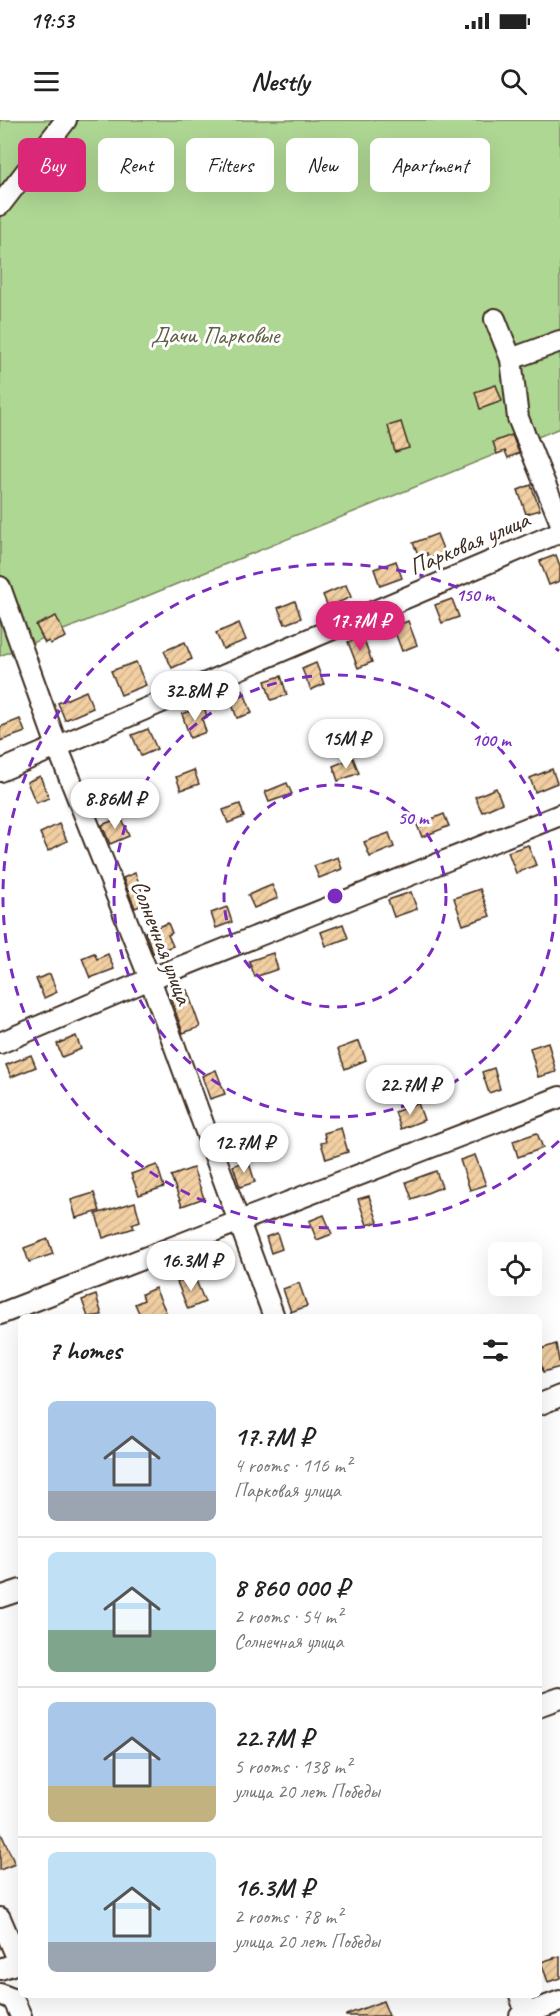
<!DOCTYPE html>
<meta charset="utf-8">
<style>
body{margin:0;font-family:Caveat,sans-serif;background:#f6f6f6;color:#222;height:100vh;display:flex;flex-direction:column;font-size:22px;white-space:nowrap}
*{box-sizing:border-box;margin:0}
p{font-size:20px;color:#767676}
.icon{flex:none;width:33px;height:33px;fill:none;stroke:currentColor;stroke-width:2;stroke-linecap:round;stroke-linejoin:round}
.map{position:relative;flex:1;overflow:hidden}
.drawer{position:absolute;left:18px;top:1194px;width:524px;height:684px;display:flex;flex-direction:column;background:#fff;border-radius:9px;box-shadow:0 6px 24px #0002}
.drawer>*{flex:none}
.top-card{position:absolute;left:18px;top:18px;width:525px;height:54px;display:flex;gap:12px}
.controls{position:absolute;left:488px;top:1122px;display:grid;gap:12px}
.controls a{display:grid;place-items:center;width:54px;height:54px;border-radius:9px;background:#fff;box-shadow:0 6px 24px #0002;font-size:30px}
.price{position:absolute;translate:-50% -51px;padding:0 14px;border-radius:21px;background:#fff;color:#222;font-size:20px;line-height:39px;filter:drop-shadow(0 2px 3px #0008)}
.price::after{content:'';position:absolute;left:50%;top:36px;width:18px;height:14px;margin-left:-9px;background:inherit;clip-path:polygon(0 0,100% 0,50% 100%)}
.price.on{background:#db2777;color:#fff}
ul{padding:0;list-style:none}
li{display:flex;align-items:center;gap:18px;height:150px;padding:0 30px}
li+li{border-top:2px solid #e0e0e0}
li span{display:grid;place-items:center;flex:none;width:168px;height:120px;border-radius:9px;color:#555}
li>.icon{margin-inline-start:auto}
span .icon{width:72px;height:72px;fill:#fffc;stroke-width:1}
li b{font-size:26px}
h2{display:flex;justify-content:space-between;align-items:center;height:72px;padding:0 30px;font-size:26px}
.tag{padding:0 21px;border-radius:9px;background:#fff;box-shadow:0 6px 24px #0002;font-size:21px;line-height:54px}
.tag.on{background:#db2777;color:#fff}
.status{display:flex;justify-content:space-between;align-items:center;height:42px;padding:0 30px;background:#fff;direction:ltr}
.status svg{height:16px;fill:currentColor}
header{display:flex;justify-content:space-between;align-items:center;height:78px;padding:0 30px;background:#fff;font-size:27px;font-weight:700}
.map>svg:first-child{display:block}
</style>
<div class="status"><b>19:53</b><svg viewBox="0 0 49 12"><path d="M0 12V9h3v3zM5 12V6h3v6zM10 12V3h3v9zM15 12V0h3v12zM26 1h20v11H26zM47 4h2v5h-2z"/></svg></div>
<header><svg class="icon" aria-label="menu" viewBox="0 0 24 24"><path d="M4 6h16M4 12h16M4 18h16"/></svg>Nestly<svg class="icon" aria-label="search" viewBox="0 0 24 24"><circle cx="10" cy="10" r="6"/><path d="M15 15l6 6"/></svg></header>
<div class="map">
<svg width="560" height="1896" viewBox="0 0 560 1896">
<defs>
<pattern id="building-hatch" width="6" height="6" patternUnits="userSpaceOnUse" patternTransform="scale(1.5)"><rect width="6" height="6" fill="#f1cfa2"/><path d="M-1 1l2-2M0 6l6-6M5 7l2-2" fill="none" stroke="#d0b28b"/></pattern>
</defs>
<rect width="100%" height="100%" fill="#fff"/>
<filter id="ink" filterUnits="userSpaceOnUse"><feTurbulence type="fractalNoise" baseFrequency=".0167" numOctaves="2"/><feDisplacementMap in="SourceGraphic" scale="12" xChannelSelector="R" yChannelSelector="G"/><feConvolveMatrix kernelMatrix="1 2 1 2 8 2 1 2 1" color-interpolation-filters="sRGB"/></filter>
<g filter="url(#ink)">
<polygon fill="#afd794" stroke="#758059" stroke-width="1.5" points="0,0 560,0 560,308 0,536"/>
<g fill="url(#building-hatch)" stroke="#3b2a1e" stroke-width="1.5">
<polygon points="496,265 502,281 480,289 475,272"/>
<polygon points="401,302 409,328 395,332 388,306"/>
<polygon points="512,315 519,333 508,338 505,331 497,334 493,322"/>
<polygon points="531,365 540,390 526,394 518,370"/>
<polygon points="437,414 445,434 429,439 427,433 419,436 413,423"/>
<polygon points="556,435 560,446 560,461 549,465 540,441"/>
<polygon points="396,441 402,458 380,466 374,449"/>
<polygon points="346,465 351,477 328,487 323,475"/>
<polygon points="452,479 459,497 442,503 435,485"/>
<polygon points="295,481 301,498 285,504 278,488"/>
<polygon points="56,496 66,517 50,524 49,521 45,523 36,505"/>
<polygon points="408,501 417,525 402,531 393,507"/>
<polygon points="239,503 246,520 223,529 216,513"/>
<polygon points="363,517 372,542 358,548 348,522"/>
<polygon points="185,522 192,539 172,548 164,531"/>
<polygon points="136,542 146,565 121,575 111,551"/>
<polygon points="316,543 324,564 311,570 302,549"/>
<polygon points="281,556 287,575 271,580 265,561"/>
<polygon points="243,570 252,593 237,598 229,576"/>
<polygon points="86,571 93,588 65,600 58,583"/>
<polygon points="204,586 207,597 202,599 206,612 190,618 182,594"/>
<polygon points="20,599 25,612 0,621 0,607"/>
<polygon points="148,609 157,629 141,636 132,615"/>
<polygon points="353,638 359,653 338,661 333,646"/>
<polygon points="552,649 557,663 535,672 530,658"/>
<polygon points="194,650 199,664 181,670 176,657"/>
<polygon points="40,656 49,678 36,683 27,662"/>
<polygon points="287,663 292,674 269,682 265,672"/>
<polygon points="496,668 502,683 482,692 475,677"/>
<polygon points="240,684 244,697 228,703 223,690"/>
<polygon points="444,694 449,706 422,717 417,705"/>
<polygon points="121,697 129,716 110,724 102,705"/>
<polygon points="59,704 67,721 48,731 40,713"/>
<polygon points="389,713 394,727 370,737 364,722"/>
<polygon points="528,725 536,745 516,753 508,732"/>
<polygon points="338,737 342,749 319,758 314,746"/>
<polygon points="135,753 147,783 135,788 123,758"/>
<polygon points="272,765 278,778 254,788 248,775"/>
<polygon points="480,769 490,796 463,805 454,778"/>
<polygon points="411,772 417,789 394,797 388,780"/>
<polygon points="227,787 232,802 216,808 211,793"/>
<polygon points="168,803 172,813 168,815 173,826 153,833 145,812"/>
<polygon points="343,804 348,818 326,826 321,812"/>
<polygon points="94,833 97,839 108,834 114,849 90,858 82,838"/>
<polygon points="273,833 278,849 255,857 249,841"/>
<polygon points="50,854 57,872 44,878 36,859"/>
<polygon points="187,870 200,907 183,913 170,876"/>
<polygon points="76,916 81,929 62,937 57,924"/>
<polygon points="359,921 366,940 345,949 338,929"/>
<polygon points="548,922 556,952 538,957 530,928"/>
<polygon points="31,935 36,947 11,957 6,945"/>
<polygon points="494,948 500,969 489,973 482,952"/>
<polygon points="216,950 225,974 210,979 202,956"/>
<polygon points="418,983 424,1000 401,1009 395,992"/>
<polygon points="341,1008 348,1032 326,1039 321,1023 326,1022 324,1013"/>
<polygon points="537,1013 543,1028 518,1037 513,1021"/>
<polygon points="475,1035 486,1065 470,1070 460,1040"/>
<polygon points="248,1040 255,1062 240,1067 233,1046"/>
<polygon points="157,1045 164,1067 139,1075 131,1054"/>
<polygon points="193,1048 204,1078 182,1086 171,1056"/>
<polygon points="436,1051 442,1067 412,1079 406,1062"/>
<polygon points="94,1073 100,1091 76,1098 71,1080"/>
<polygon points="369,1076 378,1102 367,1105 358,1079"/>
<polygon points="135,1082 140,1101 132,1104 134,1108 103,1118 96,1094"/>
<polygon points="324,1095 332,1114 317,1120 309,1101"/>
<polygon points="277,1113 282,1129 271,1133 266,1117"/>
<polygon points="48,1119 53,1134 29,1142 24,1128"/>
<polygon points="194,1156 205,1182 188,1189 177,1162"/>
<polygon points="299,1163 307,1186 291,1192 283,1169"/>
<polygon points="155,1168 166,1192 155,1197 141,1197 135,1184 144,1180 142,1174"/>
<polygon points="96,1175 102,1195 88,1197 82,1180"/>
<polygon points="556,1224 560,1247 543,1252 538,1230"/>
<polygon points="0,1711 15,1744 0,1750"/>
<polygon points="560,1836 560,1858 548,1862 541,1842"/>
<polygon points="383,1881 389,1896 346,1896 346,1895"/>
</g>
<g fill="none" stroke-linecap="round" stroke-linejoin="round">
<defs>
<g id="minor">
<polyline points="0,85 66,0"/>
<polyline points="495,199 511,239 518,298 560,401"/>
<polyline points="511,239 560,221"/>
<polyline points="0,467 57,626 150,859 274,1197"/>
<polyline points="0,651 560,412"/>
<polyline points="0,923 150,859 560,695"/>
<polyline points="0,1194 560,977"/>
<polyline points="538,1285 560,1276"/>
<polyline points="0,1477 21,1470"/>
<polyline points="538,1586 560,1578"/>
<polyline points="0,1798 19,1842"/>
<polyline points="0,1849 21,1842"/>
<polyline points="0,1874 13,1879 21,1896"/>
<polyline points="520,1875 526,1894"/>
<polyline points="520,1896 560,1881"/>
</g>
</defs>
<use href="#minor" stroke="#3b2a1e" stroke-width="24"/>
<use href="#minor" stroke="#fff" stroke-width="20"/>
</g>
</g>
<g fill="none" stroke="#7b2cbf" stroke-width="3" stroke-dasharray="10 8">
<circle cx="335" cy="776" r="111"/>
<circle cx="335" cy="776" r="221"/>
<path d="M559 1021A332 332 0 1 1 559 531"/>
</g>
<g text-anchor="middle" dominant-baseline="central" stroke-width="6" stroke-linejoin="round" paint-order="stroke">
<g font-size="24" fill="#5e5e41" stroke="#fff">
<text x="215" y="215">Дачи Парковые</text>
</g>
<g font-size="24" fill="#3b2a1e" stroke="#fff">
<text transform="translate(469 423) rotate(-23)">Парковая улица</text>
<text transform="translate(162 822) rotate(69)">Солнечная улица</text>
</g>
</g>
<circle cx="335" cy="776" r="9" fill="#7b2cbf" stroke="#fff" stroke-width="3"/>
<g font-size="18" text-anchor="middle" font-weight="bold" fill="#7b2cbf" stroke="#fff" stroke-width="6" stroke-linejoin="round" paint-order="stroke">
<text x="475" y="481">150 m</text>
<text x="491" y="626">100 m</text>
<text x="413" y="704">50 m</text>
</g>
</svg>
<div class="controls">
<a><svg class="icon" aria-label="locate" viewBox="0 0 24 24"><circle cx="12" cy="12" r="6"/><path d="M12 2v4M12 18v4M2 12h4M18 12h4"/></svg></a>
</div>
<b class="price on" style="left:360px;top:532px">17.7M ₽</b>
<b class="price" style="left:195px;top:602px">32.8M ₽</b>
<b class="price" style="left:346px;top:650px">15M ₽</b>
<b class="price" style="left:115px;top:710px">8.86M ₽</b>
<b class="price" style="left:410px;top:996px">22.7M ₽</b>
<b class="price" style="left:244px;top:1054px">12.7M ₽</b>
<b class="price" style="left:191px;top:1172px">16.3M ₽</b>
<div class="top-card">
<a class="tag on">Buy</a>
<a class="tag">Rent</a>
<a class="tag">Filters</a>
<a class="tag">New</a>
<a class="tag">Apartment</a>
</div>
<section class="drawer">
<h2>7 homes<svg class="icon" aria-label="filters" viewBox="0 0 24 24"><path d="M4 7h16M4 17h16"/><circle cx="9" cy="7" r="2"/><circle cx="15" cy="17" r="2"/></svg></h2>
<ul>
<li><span style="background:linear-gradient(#a9c7e8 75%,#9aa5b1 0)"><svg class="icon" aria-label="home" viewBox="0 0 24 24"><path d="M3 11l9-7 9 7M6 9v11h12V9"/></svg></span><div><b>17.7M ₽</b><p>4 rooms · 116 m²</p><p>Парковая улица</p></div></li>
<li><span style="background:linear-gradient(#bfe0f5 65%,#7fa58c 0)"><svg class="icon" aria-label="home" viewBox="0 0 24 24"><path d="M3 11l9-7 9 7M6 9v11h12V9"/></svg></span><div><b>8 860 000 ₽</b><p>2 rooms · 54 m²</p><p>Солнечная улица</p></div></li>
<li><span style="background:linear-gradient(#a9c7e8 70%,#c2b280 0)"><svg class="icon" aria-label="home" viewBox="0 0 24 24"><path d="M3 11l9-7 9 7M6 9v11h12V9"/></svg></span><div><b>22.7M ₽</b><p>5 rooms · 138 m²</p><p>улица 20 лет Победы</p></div></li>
<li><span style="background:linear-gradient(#bfe0f5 75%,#9aa5b1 0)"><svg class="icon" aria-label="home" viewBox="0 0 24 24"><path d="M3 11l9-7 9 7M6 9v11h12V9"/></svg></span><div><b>16.3M ₽</b><p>2 rooms · 78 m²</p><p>улица 20 лет Победы</p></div></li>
</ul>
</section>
</div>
